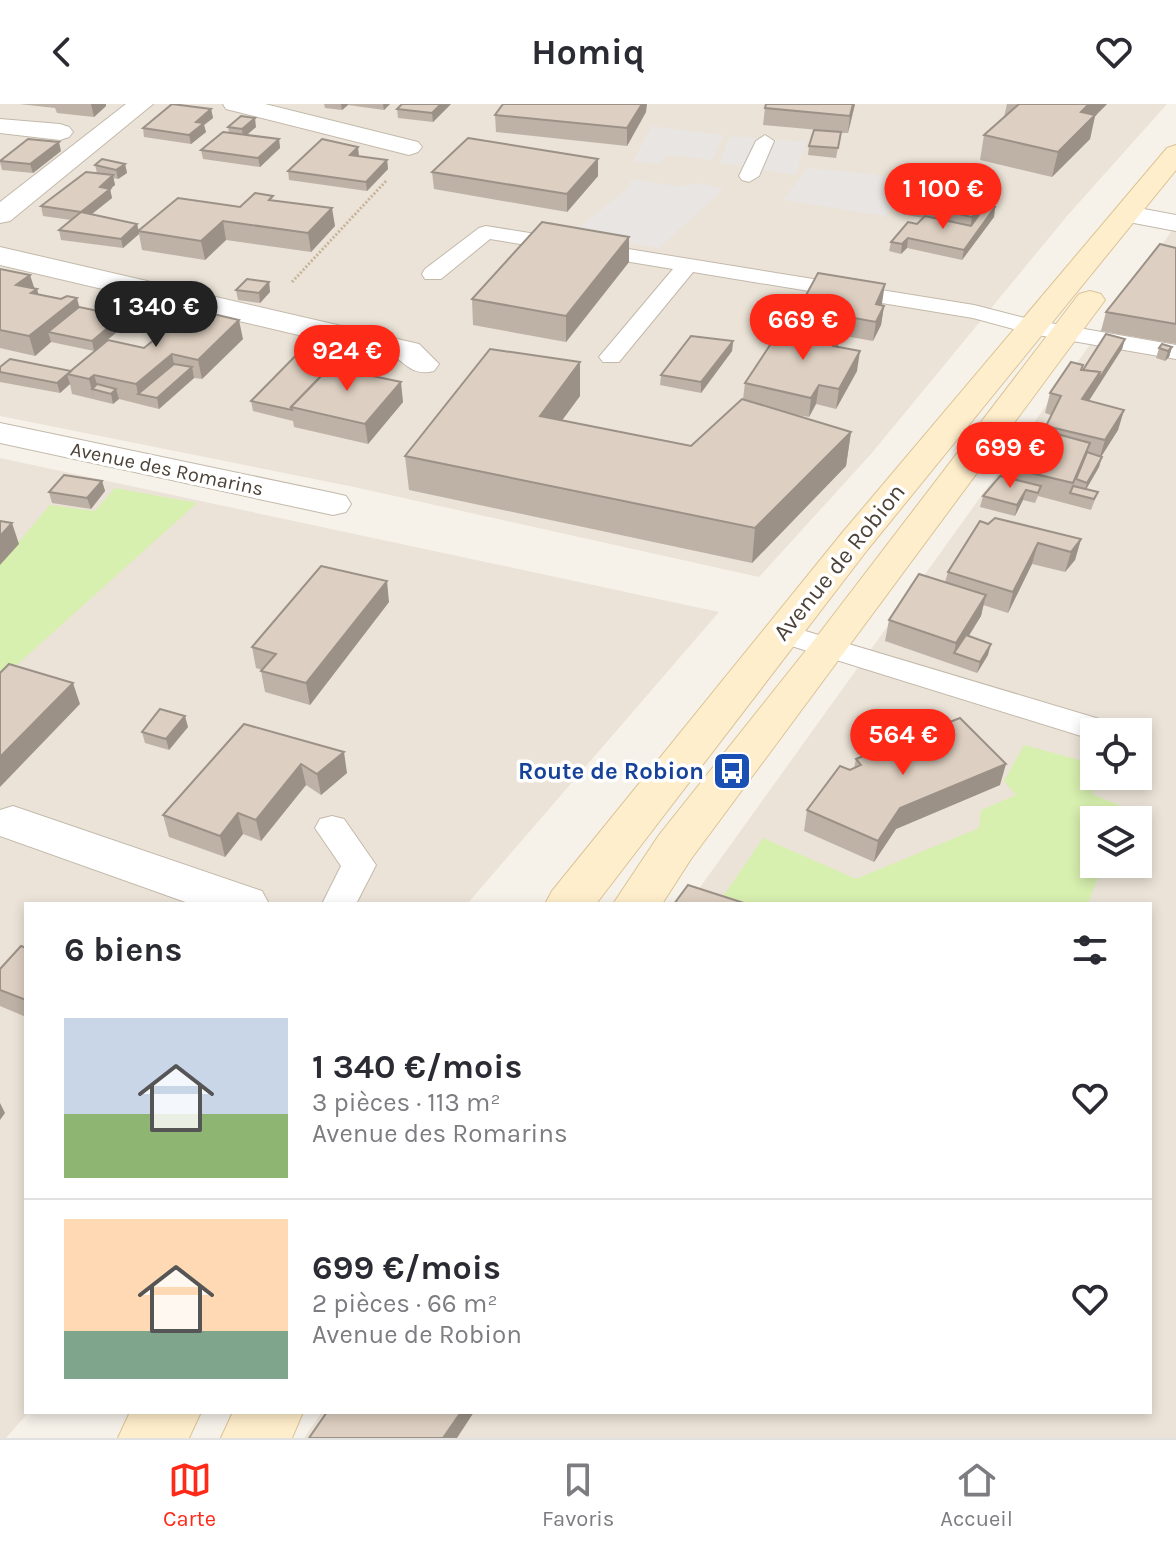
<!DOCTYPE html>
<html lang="fr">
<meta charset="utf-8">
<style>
body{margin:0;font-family:Karla,sans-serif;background:#f2f2f3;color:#2b2b33;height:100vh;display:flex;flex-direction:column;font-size:30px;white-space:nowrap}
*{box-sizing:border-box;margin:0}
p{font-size:26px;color:#7c7c81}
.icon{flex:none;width:44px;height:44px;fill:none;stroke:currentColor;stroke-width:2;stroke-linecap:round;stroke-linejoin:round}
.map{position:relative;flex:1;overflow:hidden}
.sheet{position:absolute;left:24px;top:798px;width:1128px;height:512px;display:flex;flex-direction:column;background:#fff;border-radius:0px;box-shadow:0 4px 12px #0003}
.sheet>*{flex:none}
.controls{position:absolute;left:1080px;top:614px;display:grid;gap:16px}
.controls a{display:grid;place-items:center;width:72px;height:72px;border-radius:0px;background:#fff;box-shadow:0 4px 12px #0003;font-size:40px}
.price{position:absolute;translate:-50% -68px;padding:0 18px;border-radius:28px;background:#ff2918;color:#fff;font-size:26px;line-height:52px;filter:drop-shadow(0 2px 4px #0008)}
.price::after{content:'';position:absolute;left:50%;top:48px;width:24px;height:18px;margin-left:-12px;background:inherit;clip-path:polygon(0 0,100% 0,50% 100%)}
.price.on{background:#222;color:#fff}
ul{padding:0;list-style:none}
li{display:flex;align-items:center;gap:24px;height:200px;padding:0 40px}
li+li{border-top:2px solid #e1e1e2}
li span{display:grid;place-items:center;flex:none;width:224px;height:160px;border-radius:0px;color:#555}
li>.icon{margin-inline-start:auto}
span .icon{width:96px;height:96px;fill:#fffc;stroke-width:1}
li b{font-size:34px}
h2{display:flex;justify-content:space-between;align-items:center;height:96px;padding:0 40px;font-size:34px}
header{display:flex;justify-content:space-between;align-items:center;height:104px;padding:0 40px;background:#fff;font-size:36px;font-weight:700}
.menu{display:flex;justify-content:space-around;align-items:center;height:112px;border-top:2px solid #e1e1e2;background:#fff;font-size:22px;color:#7c7c81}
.menu a{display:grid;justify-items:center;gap:4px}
.menu .on{color:#ff2918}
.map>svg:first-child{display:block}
</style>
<header><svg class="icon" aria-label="back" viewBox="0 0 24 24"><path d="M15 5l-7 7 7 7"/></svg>Homiq<svg class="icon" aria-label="heart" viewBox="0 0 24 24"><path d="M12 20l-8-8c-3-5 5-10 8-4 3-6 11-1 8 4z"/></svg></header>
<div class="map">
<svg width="1176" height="1334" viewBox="0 0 1176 1334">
<rect width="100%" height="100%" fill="#f6f2ea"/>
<g fill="#ebe3d7" fill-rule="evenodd">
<polygon points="0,0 1167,0 1067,112 871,350 759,473 354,383 0,312"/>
<path d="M1176 121V1334H304L322 1308H1150V800H688ZM1094 628H1138V672H1094ZM1094 716H1138V760H1094Z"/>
<polygon points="0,354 719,508 467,800 26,800 26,1308 29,1308 6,1334 0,1334"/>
</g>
<g fill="#d7efaf">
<polygon points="115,384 197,399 0,576 0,460 50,401 95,407"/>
<polygon points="1024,641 1094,660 1094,672 1099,672 1092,690 1124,703 1119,716 1094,716 1094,760 1103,760 1088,800 718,800 763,734 856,775 979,724 981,706 1016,691 1004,677"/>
</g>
<g fill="#e8e5e2">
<polygon points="652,22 724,31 712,56 667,51 660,60 633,57"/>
<polygon points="730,32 806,38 795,71 719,59"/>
<polygon points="807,64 872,70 911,78 885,112 783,96"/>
<polygon points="631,75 678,82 700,79 724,85 659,144 604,134 576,126 628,84"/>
</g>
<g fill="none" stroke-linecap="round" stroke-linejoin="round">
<defs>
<g id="service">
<polygon points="765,31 774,37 759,72 749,78 742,76 739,72 756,37"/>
<polygon points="486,122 974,201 1033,216 1176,241 1176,255 1032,230 973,214 693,168 619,258 603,258 599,253 673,165 490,135 441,175 425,175 422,170 425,165 479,124"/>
<polygon points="782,520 1116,620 1121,628 1094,628 1094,636 772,536 767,529 772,522"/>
<polygon points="332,712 344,715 376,761 356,800 322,800 341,762 315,724 320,715"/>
</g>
<g id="minor">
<polygon points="126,0 153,0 10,117 0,119 0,98"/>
<polygon points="223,0 265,0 418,38 422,43 418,48 409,51 226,5"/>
<polygon points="0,15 60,20 69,23 73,28 69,33 60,36 0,29"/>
<polygon points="1128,102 1176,111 1176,127 1118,116 1114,110 1118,104"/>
<path d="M0 143 419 240 439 260 434 267C417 271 410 265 397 254L0 161Z"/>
<polygon points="0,319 333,389 346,392 351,400 346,408 333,411 0,339"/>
<polygon points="13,702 262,787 269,800 191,800 0,732 0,706"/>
</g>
<g id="secondary">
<polygon points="1176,41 1176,66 868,445 596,800 545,800 552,787 842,429 1167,44"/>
<polygon points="1090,187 1101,190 1105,196 691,755 662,800 613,800 659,731 815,535 1079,190"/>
<polygon points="130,1308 201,1308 189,1334 118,1334"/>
<polygon points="233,1308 303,1308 292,1334 221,1334"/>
</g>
</defs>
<use href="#service" stroke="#c3b9ab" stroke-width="2"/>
<use href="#minor" stroke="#c3b9ab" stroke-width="2"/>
<use href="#secondary" stroke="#dbc395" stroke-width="2"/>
<polyline stroke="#c7b49b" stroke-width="3" stroke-dasharray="2 2" stroke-linecap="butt" points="292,178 386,77"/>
<use href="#service" fill="#fff" fill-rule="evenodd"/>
<use href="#minor" fill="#fff" fill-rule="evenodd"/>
<use href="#secondary" fill="#ffeecb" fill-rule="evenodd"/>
</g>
<g fill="#beb2a6">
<polygon points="19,0 106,0 106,2 94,13 57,9 55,4"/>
<polygon points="324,0 390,0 384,6 348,1 342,6 325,4"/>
<polygon points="402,0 451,0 433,18 398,14 397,5"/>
<polygon points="855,0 848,29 841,29 836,54 808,51 809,42 819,26 763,21 765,4"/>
<polygon points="1007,0 1107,0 1095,12 1090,35 1052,73 980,56 984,31 1004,13"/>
<polygon points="211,5 213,14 204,21 206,28 191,40 144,33 143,24"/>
<polygon points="646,8 627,42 496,28 495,11"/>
<polygon points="228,23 256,23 247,31 279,35 280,44 260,63 203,55 201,46 229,29"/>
<polygon points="61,47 33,69 2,66 0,58 0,56"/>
<polygon points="359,52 387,56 388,65 367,87 289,76 288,67"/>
<polygon points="125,60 127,69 118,75 113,74 115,81 110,85 112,94 92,110 137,120 139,127 240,103 274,96 335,122 311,148 226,136 205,156 142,146 139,130 123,144 61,136 59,126 71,116 43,112 41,102 97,69 95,61"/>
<polygon points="432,68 598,72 567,108 434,85"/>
<polygon points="949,72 947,82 986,101 995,103 994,113 962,156 907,144 901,150 889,147 891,138 917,120 923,114 902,110 908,75"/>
<polygon points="629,133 629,158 566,238 473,221 472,195"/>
<polygon points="1176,144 1176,240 1101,227 1106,208"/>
<polygon points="0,165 37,185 38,191 79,203 124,222 94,247 51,238 35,252 0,244"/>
<polygon points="269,178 270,188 260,199 238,196 236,186"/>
<polygon points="882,199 882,201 884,202 881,221 873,237 839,231 838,243 857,267 836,305 816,300 809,313 791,310 851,328 846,362 752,459 409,386 405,352 580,258 580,292 562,316 691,342 743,295 745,279 797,222 799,204"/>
<polygon points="243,235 202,275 194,274 159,305 119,295 113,300 72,290 70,280 60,289 0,278 0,263 71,267 144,244"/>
<polygon points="1125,235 1122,245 1089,297 1124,306 1118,326 1101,353 1099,363 1086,385 1098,388 1091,406 1038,392 1035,399 1023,396 1015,412 980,403 983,392 1000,372 1002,362 1014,355 1017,344 1045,327 1051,311 1045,309 1050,289 1081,266 1083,266"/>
<polygon points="733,237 732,247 701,289 660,281 661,271"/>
<polygon points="1172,243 1169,253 1165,257 1156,254 1159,244"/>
<polygon points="334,251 317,268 323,270 363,270 403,298 368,340 294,323 293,317 253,307 251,297"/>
<polygon points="102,377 105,387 91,405 52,399 49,388"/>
<polygon points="988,420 1081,435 1075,456 1065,468 1032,460 1008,509 983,501 981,512 969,532 988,551 977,569 885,537 889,516 945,478 948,468"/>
<polygon points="389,498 310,601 265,588 261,567 262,566 256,564 252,543"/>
<polygon points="244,620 347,669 321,691 306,681 261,737 243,730 225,753 169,733 163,711"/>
<polygon points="188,623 169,646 145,639 142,628"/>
<polygon points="856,655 1000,681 896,725 874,758 804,727 807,706 850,666 854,664"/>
<polygon points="26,844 26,913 0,902 0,865"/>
</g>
<g fill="#9b9187">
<polygon points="91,0 106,0 106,2 94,13"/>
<polygon points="341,0 348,0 348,1 342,6"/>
<polygon points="383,0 390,0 384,6"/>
<polygon points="441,0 451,0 433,18 432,9"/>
<polygon points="642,0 647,0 646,8 627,42 627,24"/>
<polygon points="853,0 855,0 848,29 850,12"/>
<polygon points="1089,0 1107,0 1095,12 1090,35 1052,73 1058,48 1081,8"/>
<polygon points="211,5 213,14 204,21 206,28 191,40 189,31 196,18"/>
<polygon points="255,14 256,23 243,34 242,25"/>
<polygon points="279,35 280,44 260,63 258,54"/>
<polygon points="59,38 61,47 33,69 30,60"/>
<polygon points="358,43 359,52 350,51"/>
<polygon points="598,55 598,72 567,108 567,90"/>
<polygon points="387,56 388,65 367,87 366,78"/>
<polygon points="125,60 127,69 118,75 116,66"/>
<polygon points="113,71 115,81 110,85 112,94 83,117 81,108 100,83"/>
<polygon points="949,72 946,90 942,81"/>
<polygon points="988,91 985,109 969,132 972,113"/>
<polygon points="995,103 994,113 962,156 964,146"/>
<polygon points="332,104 335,122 311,148 308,129"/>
<polygon points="223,117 226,136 205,156 201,137"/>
<polygon points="137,120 139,130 123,144 121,135"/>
<polygon points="629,133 629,158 566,238 566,212"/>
<polygon points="908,134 907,144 901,150 902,140"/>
<polygon points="30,171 35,186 37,185 42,204 16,181"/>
<polygon points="269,178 270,188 260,199 259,189"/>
<polygon points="885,180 882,199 873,219 876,200"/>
<polygon points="77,194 82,213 48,228 51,238 35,252 29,232"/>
<polygon points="884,202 881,221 873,237 876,218"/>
<polygon points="122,212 124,222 94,247 92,237"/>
<polygon points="239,216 243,235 202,275 198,256"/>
<polygon points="839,231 837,250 833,242"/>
<polygon points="1125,235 1122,245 1077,315 1082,295"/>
<polygon points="733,237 732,247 701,289 701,278"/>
<polygon points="332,241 334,251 309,277 308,266"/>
<polygon points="1172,243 1169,253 1165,257 1168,247"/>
<polygon points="860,247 857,267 836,305 839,285"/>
<polygon points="172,250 176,270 138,290 136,280"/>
<polygon points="362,258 364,278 353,268"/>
<polygon points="580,258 580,292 541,345 540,312"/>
<polygon points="192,263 194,274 159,305 157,294"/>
<polygon points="67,270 70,280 60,289 57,279"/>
<polygon points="94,271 99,286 92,285 94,295 89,275"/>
<polygon points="401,278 403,298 368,340 365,320"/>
<polygon points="819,281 816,300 809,313 811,294"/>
<polygon points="116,285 119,295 113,300 111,290"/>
<polygon points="1124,306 1118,326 1099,356 1105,336"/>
<polygon points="851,328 846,362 752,459 755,424"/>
<polygon points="1102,353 1099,363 1084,389 1087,379"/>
<polygon points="102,377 105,387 91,405 87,394"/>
<polygon points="1026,386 1023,396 1015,412 1017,401"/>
<polygon points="12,419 19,440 0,461 0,432"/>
<polygon points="1081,435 1075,456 1065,468 1071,448"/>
<polygon points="1038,439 1032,460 1008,509 1013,488"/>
<polygon points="387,477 389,498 310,601 306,579"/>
<polygon points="986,491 981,512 957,550 954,549 956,539"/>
<polygon points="991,540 988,551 977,569 980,558"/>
<polygon points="73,579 80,600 0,683 0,653"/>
<polygon points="185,612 188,623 169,646 166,635"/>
<polygon points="344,648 347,669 321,691 317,670"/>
<polygon points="301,660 306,681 261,737 256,716"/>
<polygon points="1006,660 1000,681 896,725 874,758 878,737 900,704"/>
<polygon points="238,709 243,730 225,753 220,732"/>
<polygon points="0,999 5,1009 0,1016"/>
<polygon points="461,1308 474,1308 457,1334 443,1334"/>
</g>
<g fill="#ddcfc1" stroke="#9b9187" stroke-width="2">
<polygon points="172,0 211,5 196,18 204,19 189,31 143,24"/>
<polygon points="402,0 441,0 432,9 397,5"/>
<polygon points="503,0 642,0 627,24 495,11"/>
<polygon points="766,0 853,0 850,12 765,4"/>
<polygon points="1019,0 1089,0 1081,8 1095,11 1058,48 984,31"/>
<polygon points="241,12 255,14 242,25 228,23"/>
<polygon points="814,26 841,28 838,44 809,42"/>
<polygon points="223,28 279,35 258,54 201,46"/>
<polygon points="468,34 598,55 567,90 432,68"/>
<polygon points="28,35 59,38 30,60 0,57"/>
<polygon points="322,35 358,43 350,51 387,56 366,78 288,67"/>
<polygon points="102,55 125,60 116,66 95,61"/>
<polygon points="917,65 949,72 942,81 988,91 972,113 926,103 932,98 905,92 918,77 908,75"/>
<polygon points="86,68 113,71 100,83 110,85 81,108 41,102"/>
<polygon points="255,89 273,92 269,96 332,104 308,129 223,117 201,137 138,127 178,94 240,103"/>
<polygon points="986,101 995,103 964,146 908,134 902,140 891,138 908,118 917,120 925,112 971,122"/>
<polygon points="81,108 137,120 121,135 59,126"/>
<polygon points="542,118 629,133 566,212 472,195"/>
<polygon points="1160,140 1176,144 1176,220 1106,208"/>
<polygon points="0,165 30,171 16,181 37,185 31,189 61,195 67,192 77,194 29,232 0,226"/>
<polygon points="818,169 885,180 876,200 884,202 876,218 799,204"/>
<polygon points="247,175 269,178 259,189 236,186"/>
<polygon points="79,203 122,212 92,237 48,228"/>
<polygon points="192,205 239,216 198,256 172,250 136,280 94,271 89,275 67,270 108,236 144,244"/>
<polygon points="784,220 839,231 833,242 860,247 839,285 819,281 811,294 745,279"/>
<polygon points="1106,230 1125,235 1097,278 1100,268 1083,266"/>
<polygon points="691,232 733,237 701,278 661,271"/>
<polygon points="310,237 332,241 308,266 323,270 291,303 292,306 251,297"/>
<polygon points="1162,240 1172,243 1168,247 1159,244"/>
<polygon points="490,245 580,258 540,312 691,342 742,295 851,328 755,424 405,352"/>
<polygon points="339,254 362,258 353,268 401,278 365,320 291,303"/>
<polygon points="10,255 71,267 57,279 0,268 0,263"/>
<polygon points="1071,258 1083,261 1081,266 1100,268 1082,295 1124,306 1105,336 1046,322 1061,292 1050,289"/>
<polygon points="174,260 192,263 157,294 138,290"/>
<polygon points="97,280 116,285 111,290 92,285"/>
<polygon points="1035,324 1090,339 1073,379 1002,362 1007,353 1020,357 1026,346 1017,344"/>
<polygon points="1087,348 1102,353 1087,379 1076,375"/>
<polygon points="64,371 102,377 87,394 49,388"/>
<polygon points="1000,372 1041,382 1038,389 1026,386 1017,401 983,392"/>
<polygon points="1073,382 1098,388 1094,395 1070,389"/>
<polygon points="995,414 1081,435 1071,448 1038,439 1013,488 948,468 980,417 988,420"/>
<polygon points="0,417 12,419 0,432"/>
<polygon points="321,462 387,477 306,579 261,567 276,550 252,543"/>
<polygon points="919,470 986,491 956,539 889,516"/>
<polygon points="966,531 991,540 980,558 954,549"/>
<polygon points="9,560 73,579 0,653 0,569"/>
<polygon points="160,605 185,612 166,635 142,628"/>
<polygon points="960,614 1006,660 900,704 878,737 807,706 840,662 850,666 861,661 856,655"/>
<polygon points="244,620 344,648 317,670 301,660 256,716 238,709 220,732 163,711"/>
<polygon points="688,781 747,800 674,800"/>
<polygon points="21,842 26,844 26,896 0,886 0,865"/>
<polygon points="327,1308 461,1308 443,1334 309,1334"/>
</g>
<defs>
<symbol id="bus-square" viewBox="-11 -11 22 22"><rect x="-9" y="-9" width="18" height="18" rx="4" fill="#1a4fb4" stroke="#fff"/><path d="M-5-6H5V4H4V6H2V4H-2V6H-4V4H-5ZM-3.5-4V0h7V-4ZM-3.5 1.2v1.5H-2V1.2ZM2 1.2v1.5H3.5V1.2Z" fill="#fff"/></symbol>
</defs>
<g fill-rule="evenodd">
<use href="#bus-square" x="710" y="645" width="44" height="44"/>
</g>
<g text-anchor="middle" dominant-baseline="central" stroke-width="7" stroke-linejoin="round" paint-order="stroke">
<g font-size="20" fill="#4c4237" stroke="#fff">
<text transform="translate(167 365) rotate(12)">Avenue des Romarins</text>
</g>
<g font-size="24" fill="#4c4237" stroke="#fff">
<text transform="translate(839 458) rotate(-51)">Avenue de Robion</text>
</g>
<g font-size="24" font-weight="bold" fill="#164399" stroke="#fff" text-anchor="end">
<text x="704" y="667">Route de Robion</text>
</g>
</g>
</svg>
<div class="controls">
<a><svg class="icon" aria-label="locate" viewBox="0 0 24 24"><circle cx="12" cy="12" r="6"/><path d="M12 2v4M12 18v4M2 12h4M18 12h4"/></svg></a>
<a><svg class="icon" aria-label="layers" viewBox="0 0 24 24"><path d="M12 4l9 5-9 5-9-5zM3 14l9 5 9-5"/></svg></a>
</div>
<b class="price" style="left:943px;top:127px">1 100 €</b>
<b class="price on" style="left:156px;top:245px">1 340 €</b>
<b class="price" style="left:803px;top:258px">669 €</b>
<b class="price" style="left:347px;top:289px">924 €</b>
<b class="price" style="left:1010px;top:386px">699 €</b>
<b class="price" style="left:903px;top:673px">564 €</b>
<section class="sheet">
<h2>6 biens<svg class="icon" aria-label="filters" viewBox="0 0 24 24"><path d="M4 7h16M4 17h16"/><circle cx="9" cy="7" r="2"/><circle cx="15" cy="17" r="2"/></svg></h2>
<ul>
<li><span style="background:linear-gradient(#c9d6e8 60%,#8fb573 0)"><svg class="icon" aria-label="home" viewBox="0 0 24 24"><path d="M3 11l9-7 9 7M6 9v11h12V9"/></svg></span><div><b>1 340 €/mois</b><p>3 pièces · 113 m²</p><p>Avenue des Romarins</p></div><svg class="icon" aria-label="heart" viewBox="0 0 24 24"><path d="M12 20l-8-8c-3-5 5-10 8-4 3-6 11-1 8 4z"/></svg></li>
<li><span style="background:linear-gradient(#ffd9b3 70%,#7fa58c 0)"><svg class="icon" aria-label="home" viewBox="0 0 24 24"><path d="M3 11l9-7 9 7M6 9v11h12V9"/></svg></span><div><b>699 €/mois</b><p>2 pièces · 66 m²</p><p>Avenue de Robion</p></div><svg class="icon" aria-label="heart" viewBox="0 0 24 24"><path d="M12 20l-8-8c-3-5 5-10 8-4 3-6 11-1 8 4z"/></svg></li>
</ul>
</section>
</div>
<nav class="menu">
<a class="on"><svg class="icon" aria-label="map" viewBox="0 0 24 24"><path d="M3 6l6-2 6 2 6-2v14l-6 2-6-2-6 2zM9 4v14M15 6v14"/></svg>Carte</a>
<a><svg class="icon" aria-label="saved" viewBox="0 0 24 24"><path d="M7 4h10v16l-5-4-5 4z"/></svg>Favoris</a>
<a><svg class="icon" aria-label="home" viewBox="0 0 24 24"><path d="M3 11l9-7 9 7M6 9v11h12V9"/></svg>Accueil</a>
</nav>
